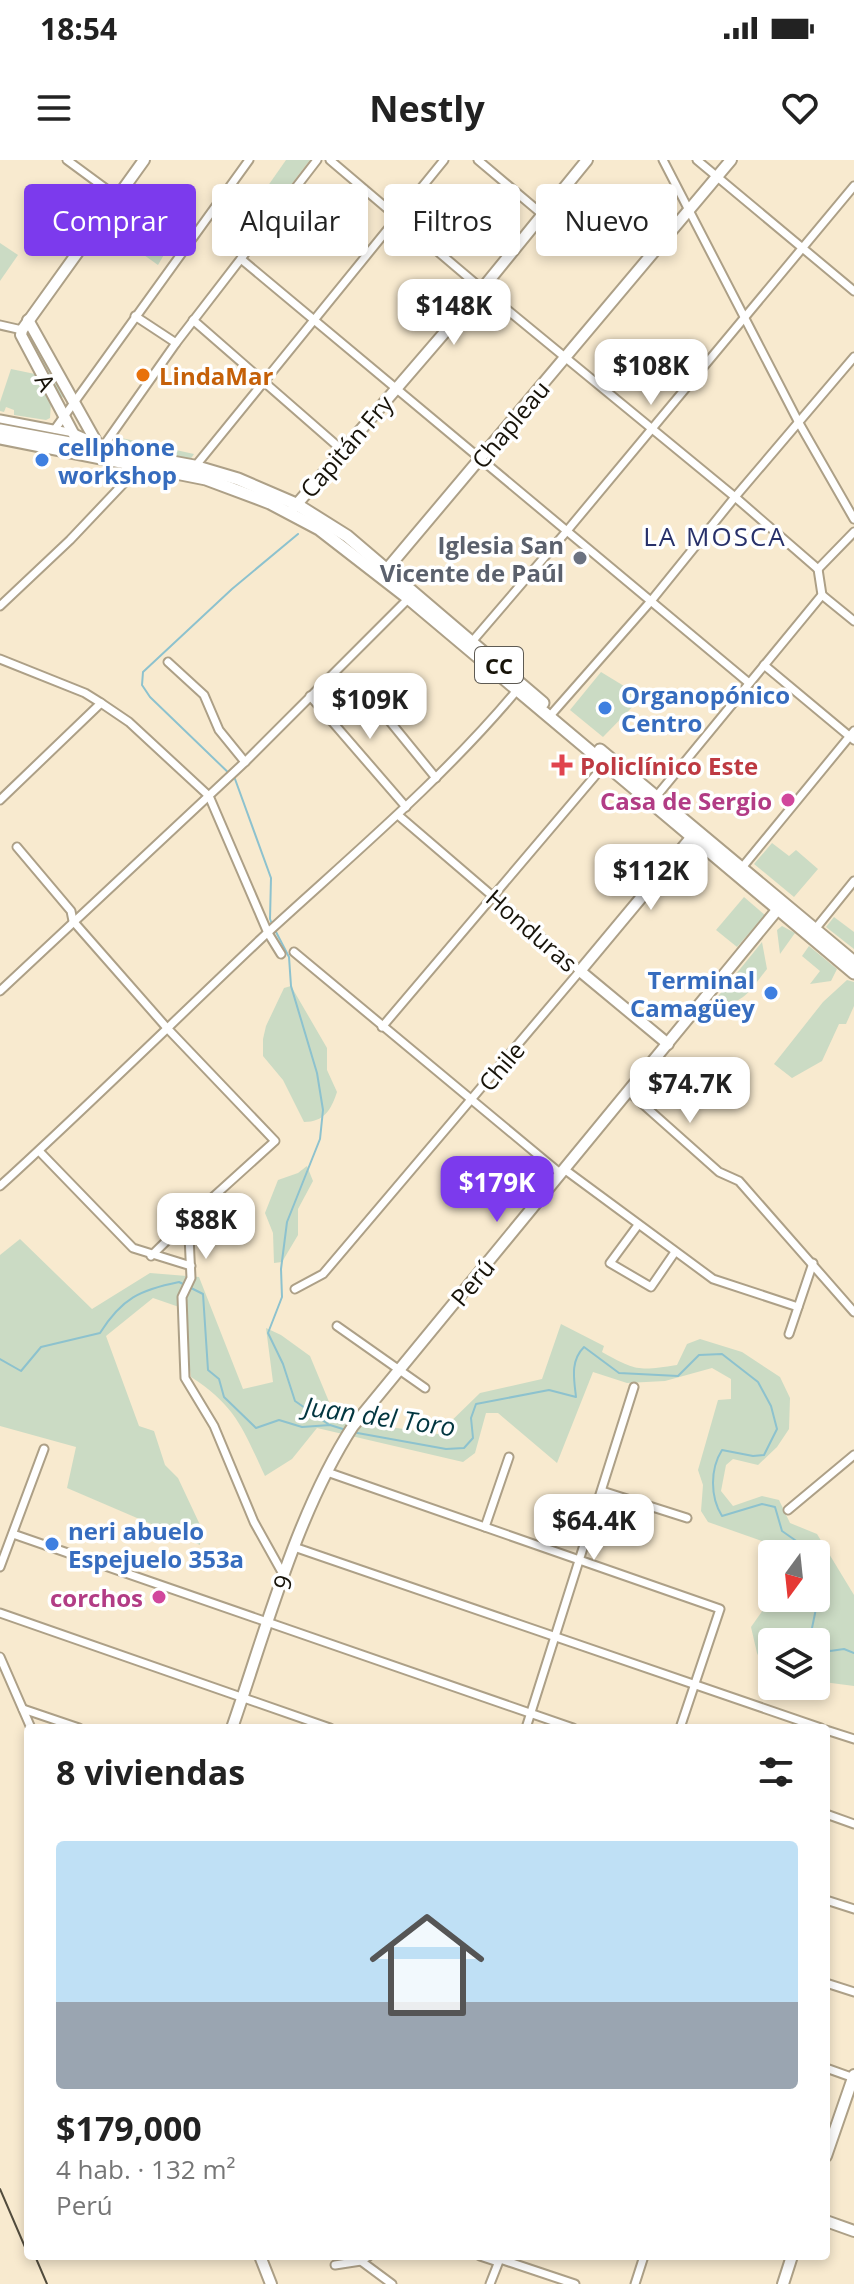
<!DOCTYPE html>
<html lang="es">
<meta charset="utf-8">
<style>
body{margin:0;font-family:"Open Sans",sans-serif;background:#f2f2f2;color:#222;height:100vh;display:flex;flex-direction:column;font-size:30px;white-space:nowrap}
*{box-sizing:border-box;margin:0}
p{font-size:26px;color:#767676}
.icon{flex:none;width:44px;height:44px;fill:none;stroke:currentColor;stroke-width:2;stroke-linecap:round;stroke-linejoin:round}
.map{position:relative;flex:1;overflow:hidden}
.panel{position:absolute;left:24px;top:1564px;width:806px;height:536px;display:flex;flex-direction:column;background:#fff;border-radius:8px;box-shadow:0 4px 12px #0003}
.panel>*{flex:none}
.guide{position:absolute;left:24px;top:24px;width:806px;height:72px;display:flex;gap:16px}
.needle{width:52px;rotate:195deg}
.fabs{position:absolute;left:758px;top:1380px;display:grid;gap:16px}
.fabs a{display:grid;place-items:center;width:72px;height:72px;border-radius:8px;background:#fff;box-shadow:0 4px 12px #0003;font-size:40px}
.price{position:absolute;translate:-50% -68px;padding:0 18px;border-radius:16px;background:#fff;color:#222;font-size:26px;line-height:52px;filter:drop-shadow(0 2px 4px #0008)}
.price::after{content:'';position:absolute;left:50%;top:48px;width:24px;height:18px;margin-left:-12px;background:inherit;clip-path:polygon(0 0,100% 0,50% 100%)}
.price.active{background:#7c3aed;color:#fff}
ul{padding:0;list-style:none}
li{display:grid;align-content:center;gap:16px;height:424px;padding:0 32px}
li+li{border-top:2px solid #e0e0e0}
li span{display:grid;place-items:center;height:248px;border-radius:8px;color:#555}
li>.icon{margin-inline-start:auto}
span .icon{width:144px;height:144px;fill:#fffc;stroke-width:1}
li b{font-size:34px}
h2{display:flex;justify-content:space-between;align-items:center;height:96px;padding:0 32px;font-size:34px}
.tag{padding:0 28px;border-radius:8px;background:#fff;box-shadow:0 4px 12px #0003;font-size:28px;line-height:72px}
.tag.active{background:#7c3aed;color:#fff}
.status{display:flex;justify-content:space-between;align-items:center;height:56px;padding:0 40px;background:#fff;direction:ltr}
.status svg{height:22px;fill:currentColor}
header{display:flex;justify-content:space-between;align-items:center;height:104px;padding:0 32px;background:#fff;font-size:36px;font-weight:700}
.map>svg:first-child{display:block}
</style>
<div class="status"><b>18:54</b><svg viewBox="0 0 49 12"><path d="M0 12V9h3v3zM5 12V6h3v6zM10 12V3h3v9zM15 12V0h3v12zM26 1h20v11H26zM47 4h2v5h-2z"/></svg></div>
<header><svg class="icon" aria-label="menu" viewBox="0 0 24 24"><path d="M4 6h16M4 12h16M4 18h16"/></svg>Nestly<svg class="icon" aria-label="heart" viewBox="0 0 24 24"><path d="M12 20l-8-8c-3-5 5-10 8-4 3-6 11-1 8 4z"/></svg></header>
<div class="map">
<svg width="854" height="2124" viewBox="0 0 854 2124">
<rect width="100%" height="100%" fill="#f8eacf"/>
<g fill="#cbdbc4">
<polygon points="286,0 310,0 280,39 265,30"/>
<polygon points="143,67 169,86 158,105 130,85"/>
<polygon points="0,83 18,95 0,121"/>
<polygon points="32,177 66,236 64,238 60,236 29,180"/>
<polygon points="11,209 35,214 51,243 50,258 46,260 14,255 14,250 6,247 4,252 0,251 0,242"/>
<polygon points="117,277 194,294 190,300 112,284"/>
<polygon points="601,512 642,537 603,577 570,550"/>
<polygon points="772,683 789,696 796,690 818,709 794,737 754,704"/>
<polygon points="744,737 765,755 737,787 716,770"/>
<polygon points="834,757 854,772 854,789 826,767"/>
<polygon points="782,766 795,773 780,794 777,770"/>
<path d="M762 782 767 809C751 829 745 844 718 845L715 840Z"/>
<polygon points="809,786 837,809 831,821 810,824 820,811 802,796"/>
<polygon points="847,820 854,822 854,846 846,864 839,864 822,901 792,918 774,904 823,842"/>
<path d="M291 826 327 888V910L337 932C331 950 324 962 304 962L283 920 263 896V879L266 866 284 828Z"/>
<polygon points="307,1006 313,1021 298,1049 298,1075 282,1102 274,1103 273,1073 265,1053 278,1020 298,1013"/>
<path d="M20 1079 92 1149 150 1113 199 1117 243 1229 273 1222 266 1168 281 1175 310 1196 332 1249 383 1266 438 1274 480 1233 542 1219 561 1164 604 1186 602 1192C636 1211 639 1211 677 1205L687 1184 700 1179 742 1192 780 1217 790 1238 789 1269 777 1287 758 1305 733 1299 726 1305 721 1331 733 1346 762 1336 779 1340 790 1363 817 1374 854 1435V1526L816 1521V1482H772V1518L767 1516 757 1493 751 1467 772 1437 816 1438V1394H786L776 1386 708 1362 701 1351 703 1325 698 1310 718 1240 731 1239V1219L712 1208 665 1221 627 1223 593 1212 557 1303 498 1253H486L475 1293 463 1302 317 1268 292 1299 265 1316C243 1269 236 1246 191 1217L182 1148 153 1138 106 1176 139 1266 154 1271 165 1305 178 1318 201 1367 200 1385 67 1328 76 1287 0 1266V1095Z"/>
</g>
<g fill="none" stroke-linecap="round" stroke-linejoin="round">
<g stroke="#8dc2ce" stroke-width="2">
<polyline points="272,764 270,759 271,718 235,619 150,537 142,525 143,512 232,429 298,374"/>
<polyline points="275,770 289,797 291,826 317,913 323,950 320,979 287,1062 281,1109 282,1137 268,1173 283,1204 295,1241 328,1264"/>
<polyline points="189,1127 203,1134 208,1210 219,1219 224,1237 256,1268 279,1260 302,1267 330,1265 346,1270"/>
<path d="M0 1199 21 1211 41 1187 100 1173C122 1138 140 1130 179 1122L183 1124"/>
<path d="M352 1272 446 1289 464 1288 473 1278 471 1258 476 1244 549 1230 576 1237C574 1219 570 1201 584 1187L619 1213 678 1216 699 1195 722 1194 758 1222 771 1246 777 1269 764 1295 753 1296 722 1290C710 1309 710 1337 722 1356L762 1344 775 1347 782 1371 815 1394"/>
<polyline points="817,1395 824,1410 812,1468 830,1491 844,1489 854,1493"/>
</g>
<defs>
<g id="street">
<polyline points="67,0 185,87"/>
<polyline points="330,0 482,129 735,337 818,409"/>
<polyline points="478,0 542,54"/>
<polyline points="663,0 799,263 854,359"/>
<polyline points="697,0 854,131"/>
<polyline points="241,99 749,523"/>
<polyline points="135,156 176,183"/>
<polyline points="193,160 342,290"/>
<polyline points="0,165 22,170"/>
<polyline points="0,259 74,273 97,283"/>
<polyline points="55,269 249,0"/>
<polyline points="102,288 176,183 317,0"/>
<polyline points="193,309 444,0"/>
<polyline points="818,409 854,372"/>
<polyline points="822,435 854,461"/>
<polyline points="0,446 70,380 142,304"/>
<polyline points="470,484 566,372 854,26"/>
<polyline points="0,499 85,533 101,543 129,562 209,636 268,773 281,794"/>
<polyline points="168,502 204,535 219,570 245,602"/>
<polyline points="764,505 854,580"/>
<polyline points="361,526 436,618"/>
<polyline points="310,536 406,647"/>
<polyline points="549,557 651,441 735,337 854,197"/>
<polyline points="655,638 822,435 818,409"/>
<polyline points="0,640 101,543"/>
<polyline points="17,687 71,751 73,761 167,868 275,981 191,1057 189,1076 191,1118 182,1137 185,1218 214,1266 254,1362 283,1414"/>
<polyline points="740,710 854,571"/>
<polyline points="816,768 854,721"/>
<polyline points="294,792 561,1014"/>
<polyline points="0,831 245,602 411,436"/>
<polyline points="382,867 606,603"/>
<polyline points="628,931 719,1012 739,1021 854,1152"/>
<polyline points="39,991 133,1088 191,1106"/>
<polyline points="564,1009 713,1119 798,1147"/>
<path d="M0 1026C90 944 176 859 265 775 352 695 442 620 518 529"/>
<polyline points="638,1065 610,1103 651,1127 675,1092"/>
<polyline points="151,1096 191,1057"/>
<polyline points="295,1129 323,1114 580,811 398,655"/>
<polyline points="337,1166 425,1228"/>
<polyline points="789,1174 813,1103"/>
<polyline points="327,1312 720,1449 680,1568"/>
<polyline points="602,1331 687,1358"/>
<polyline points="788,1350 854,1295"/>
<polyline points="485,1367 509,1297"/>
<polyline points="13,1374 573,1568"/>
<polyline points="294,1387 821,1568"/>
<polyline points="0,1407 44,1289"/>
<polyline points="0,1453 330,1568"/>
<polyline points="0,1497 31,1568"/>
<polyline points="23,1549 79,1568"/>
<polyline points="526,1568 634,1227"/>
<polyline points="826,1570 854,1579"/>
<polyline points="826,1654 854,1664"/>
<polyline points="826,1740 854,1749"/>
<polyline points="826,1823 854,1832"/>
<polyline points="826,1908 854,1918"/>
<polyline points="480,2096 498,2102"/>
<polyline points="500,2099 575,2124"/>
<polyline points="361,2101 392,2124"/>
<polyline points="335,2105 361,2101 369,2096"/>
<polyline points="490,2124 501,2096"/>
<polyline points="635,2124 644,2096"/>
</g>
<g id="secondary">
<polyline points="28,160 103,294"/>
<polyline points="81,288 21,175 22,170 144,0"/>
<polyline points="291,351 482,129 587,0"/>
<polyline points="382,415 731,0"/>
<polyline points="668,884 580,811 695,673"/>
<path d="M232 1568C266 1470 297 1352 353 1266L782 744"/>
<polyline points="826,1996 854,1915"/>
<polyline points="826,2061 854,2071"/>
<polyline points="260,2096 271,2124"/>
<polyline points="783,2124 792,2096"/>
</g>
<g id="primary">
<polyline points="0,270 194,306 238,319 296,344 347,376 543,543"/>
<polyline points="0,278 206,319 270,343 319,369 408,438 854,813"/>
<polyline points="600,590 854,802"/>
</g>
</defs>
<use href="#street" stroke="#ada087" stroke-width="11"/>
<use href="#secondary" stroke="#ada087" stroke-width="14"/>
<use href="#primary" stroke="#ada087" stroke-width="15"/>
<use href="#street" stroke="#fff" stroke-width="7"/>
<use href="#secondary" stroke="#fff" stroke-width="10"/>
<use href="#primary" stroke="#fff" stroke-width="11"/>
<g stroke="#524c3d" stroke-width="2">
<polyline points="0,2029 28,2094"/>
<polyline points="35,2096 47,2124"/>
</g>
</g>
<circle fill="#e8710a" stroke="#fff" stroke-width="3" cx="143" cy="215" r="8"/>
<g fill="#3f7fe0" stroke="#fff" stroke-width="3">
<circle cx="42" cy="300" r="8"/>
<circle cx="605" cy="548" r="8"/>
<circle cx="771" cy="833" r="8"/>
<circle cx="52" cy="1384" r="8"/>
</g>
<circle fill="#6b7280" stroke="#fff" stroke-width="3" cx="580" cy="398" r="8"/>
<path fill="#e0444e" stroke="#fff" stroke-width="3" d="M558 593h8v8h8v8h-8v8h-8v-8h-8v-8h8z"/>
<g fill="#d1479c" stroke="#fff" stroke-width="3">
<circle cx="788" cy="640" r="8"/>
<circle cx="159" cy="1437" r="8"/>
</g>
<g text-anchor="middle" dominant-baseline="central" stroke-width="7" stroke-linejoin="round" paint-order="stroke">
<rect fill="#fff" stroke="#5d5a53" stroke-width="2" x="475" y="487" width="48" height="36" rx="6"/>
<g font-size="22" font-weight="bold" fill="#171309">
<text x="499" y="505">CC</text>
</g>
<g font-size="24" font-weight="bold" fill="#c56008" stroke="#fff" text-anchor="start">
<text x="159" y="215">LindaMar</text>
</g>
<g font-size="24" fill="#171309" stroke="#fff">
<text transform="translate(46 222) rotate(62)">A</text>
<text transform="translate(510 264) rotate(-50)">Chapleau</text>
<text transform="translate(346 286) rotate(-49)">Capitán Fry</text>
<text transform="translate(532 770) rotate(41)">Honduras</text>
<text transform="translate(501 906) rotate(-50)">Chile</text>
<text transform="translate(472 1122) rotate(-50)">Perú</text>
<text transform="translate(282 1422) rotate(-72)">9</text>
</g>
<g font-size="24" font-weight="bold" fill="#366cbe" stroke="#fff" text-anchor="start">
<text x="58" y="286">cellphone<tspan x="58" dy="28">workshop</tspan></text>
<text x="621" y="534">Organopónico<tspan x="621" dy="28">Centro</tspan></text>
<text x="755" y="819" text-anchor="end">Terminal<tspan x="755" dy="28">Camagüey</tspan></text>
<text x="68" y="1370">neri abuelo<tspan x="68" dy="28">Espejuelo 353a</tspan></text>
</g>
<g font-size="24" font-weight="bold" fill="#5b616d" stroke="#fff" text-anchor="end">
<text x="564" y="384">Iglesia San<tspan x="564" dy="28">Vicente de Paúl</tspan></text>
</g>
<g font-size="24" font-weight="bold" fill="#be3a42" stroke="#fff" text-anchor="start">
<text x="580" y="605">Policlínico Este</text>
</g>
<g font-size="24" font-weight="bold" fill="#b23c85" stroke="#fff" text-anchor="end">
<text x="772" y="640">Casa de Sergio</text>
<text x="143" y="1437">corchos</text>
</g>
<g font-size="26" letter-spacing="2" fill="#28316a" stroke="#fff">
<text x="715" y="376">LA MOSCA</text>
</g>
<g font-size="26" font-style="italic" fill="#023640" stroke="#fff">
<text transform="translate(380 1256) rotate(8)">Juan del Toro</text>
</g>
</g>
</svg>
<div class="fabs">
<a><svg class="needle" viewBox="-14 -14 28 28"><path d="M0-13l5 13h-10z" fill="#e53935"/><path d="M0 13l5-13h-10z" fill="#767676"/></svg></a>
<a><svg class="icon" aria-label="layers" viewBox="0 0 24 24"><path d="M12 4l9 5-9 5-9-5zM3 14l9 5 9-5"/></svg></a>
</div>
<b class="price" style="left:454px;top:187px">$148K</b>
<b class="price" style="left:651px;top:247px">$108K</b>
<b class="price" style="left:370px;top:581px">$109K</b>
<b class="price" style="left:651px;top:752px">$112K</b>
<b class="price" style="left:690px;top:965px">$74.7K</b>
<b class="price active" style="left:497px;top:1064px">$179K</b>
<b class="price" style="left:206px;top:1101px">$88K</b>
<b class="price" style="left:594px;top:1402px">$64.4K</b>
<div class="guide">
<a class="tag active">Comprar</a>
<a class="tag">Alquilar</a>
<a class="tag">Filtros</a>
<a class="tag">Nuevo</a>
</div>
<section class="panel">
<h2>8 viviendas<svg class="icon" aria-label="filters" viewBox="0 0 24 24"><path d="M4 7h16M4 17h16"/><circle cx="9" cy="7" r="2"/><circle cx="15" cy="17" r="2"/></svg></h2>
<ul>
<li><span style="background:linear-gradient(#bfe0f5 65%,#9aa5b1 0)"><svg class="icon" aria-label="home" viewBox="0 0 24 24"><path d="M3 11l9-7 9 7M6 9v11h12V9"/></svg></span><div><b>$179,000</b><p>4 hab. · 132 m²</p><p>Perú</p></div></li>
</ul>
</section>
</div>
